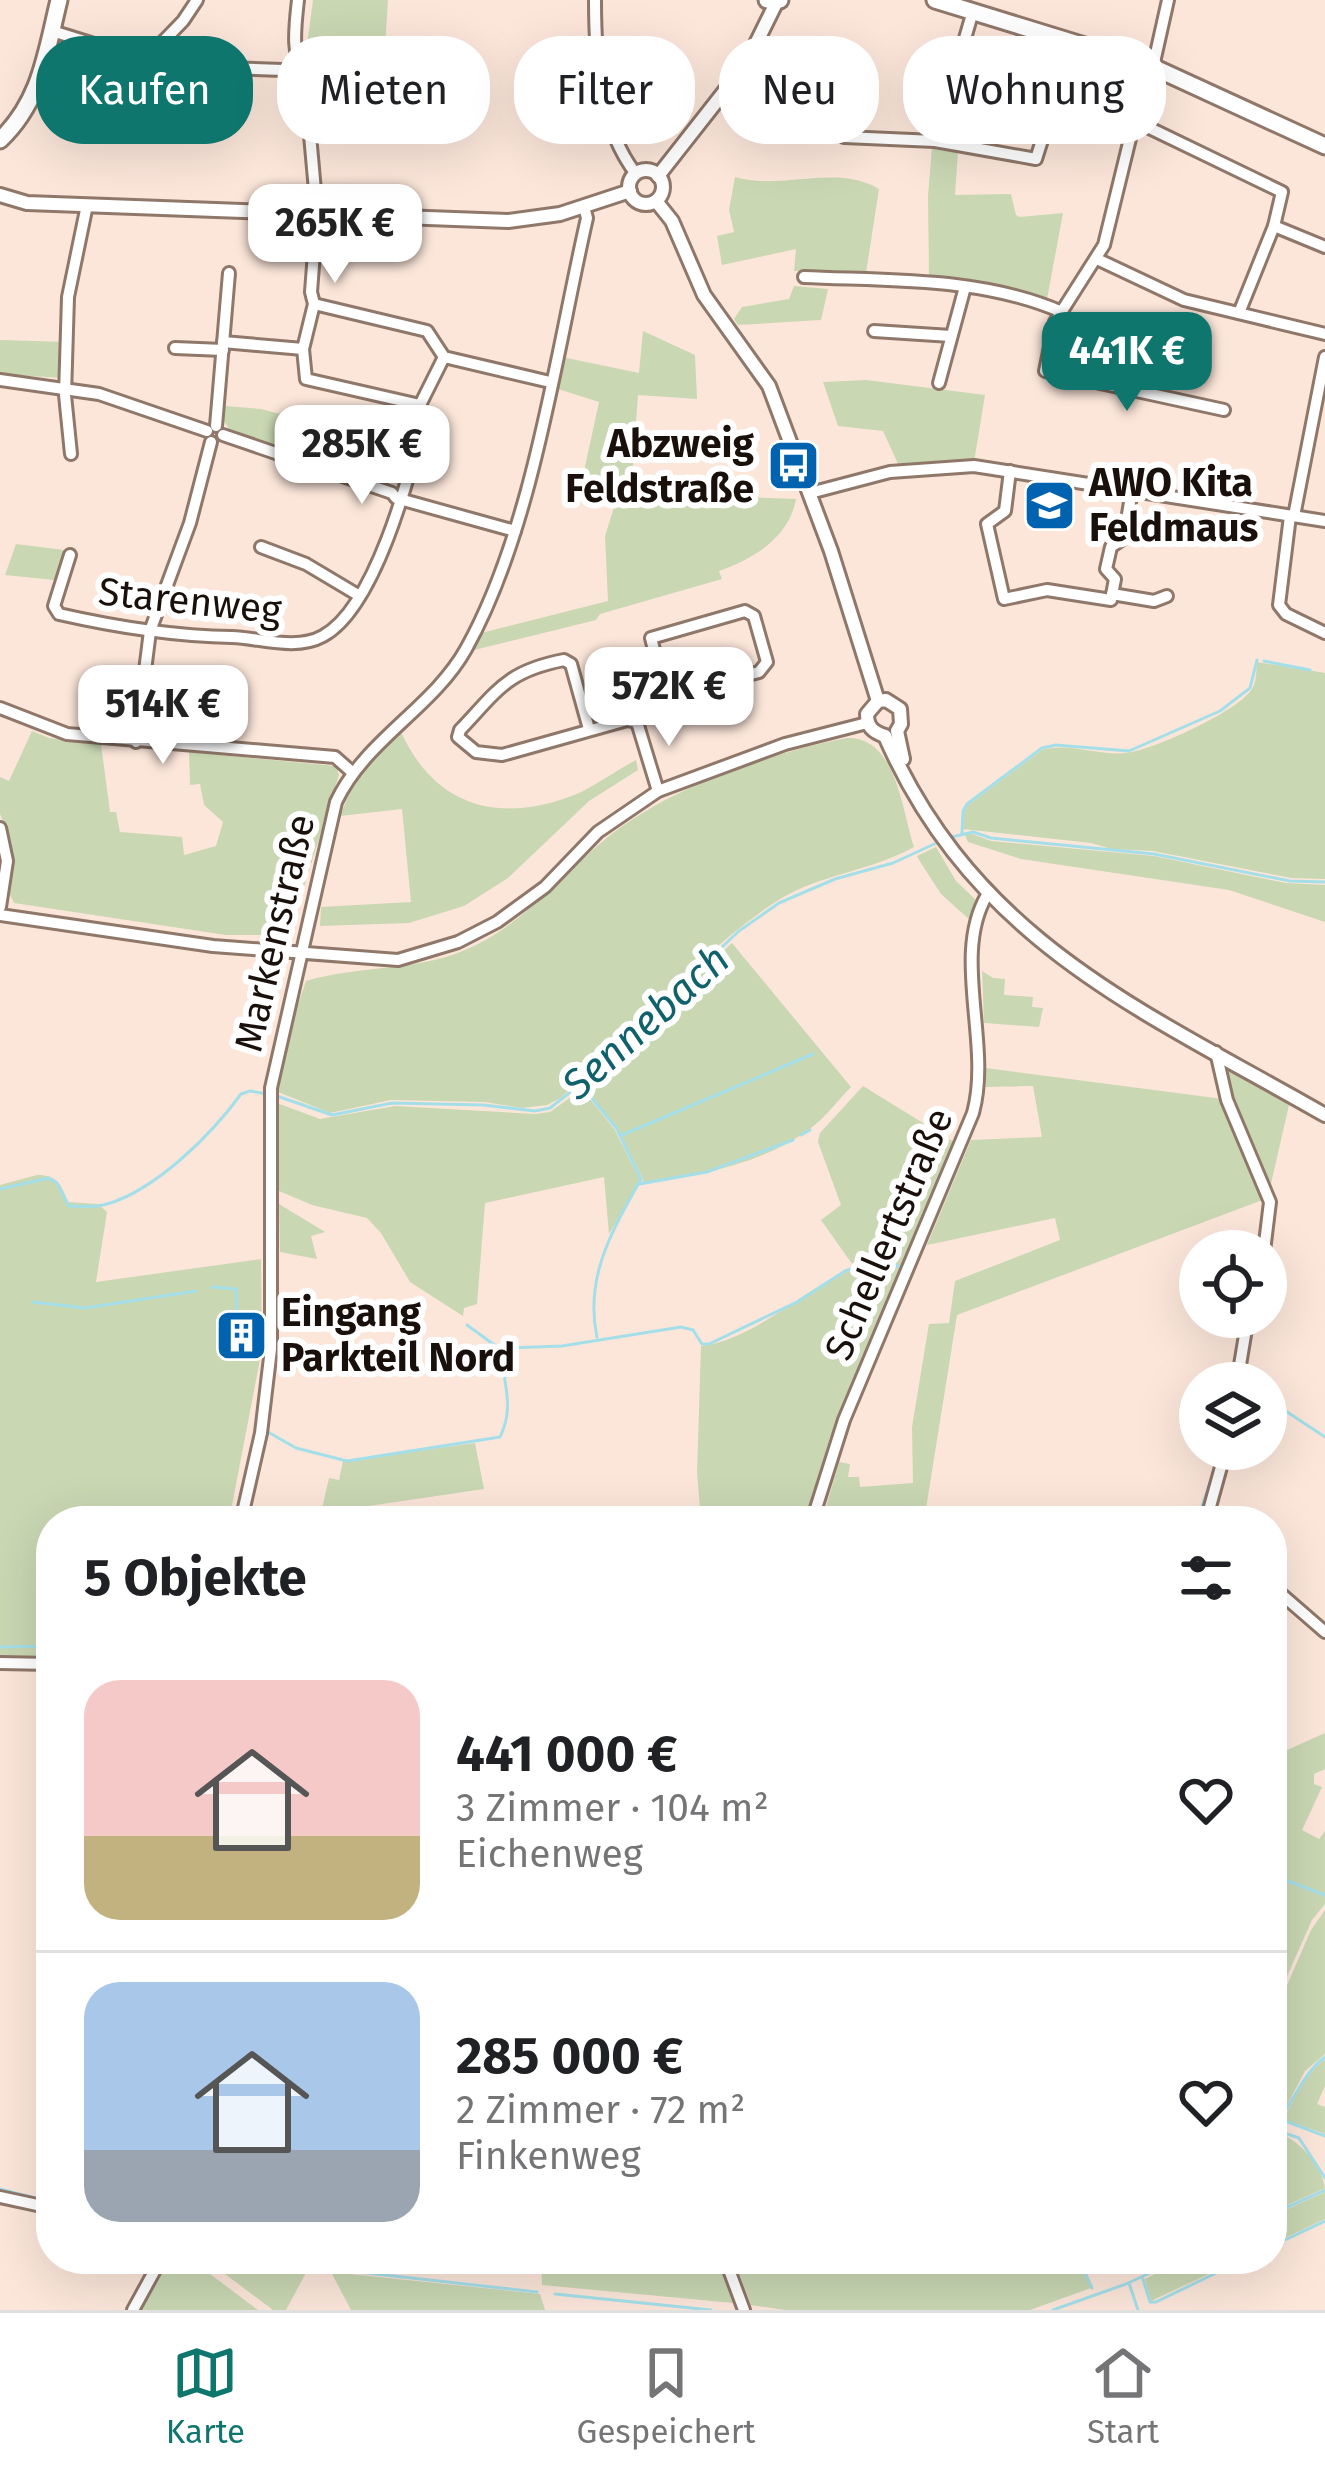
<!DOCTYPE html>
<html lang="de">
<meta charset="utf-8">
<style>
body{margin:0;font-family:"Fira Sans",sans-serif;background:#f2f2f2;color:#202124;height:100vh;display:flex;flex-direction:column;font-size:45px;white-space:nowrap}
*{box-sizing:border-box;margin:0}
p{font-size:39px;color:#757577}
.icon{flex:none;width:66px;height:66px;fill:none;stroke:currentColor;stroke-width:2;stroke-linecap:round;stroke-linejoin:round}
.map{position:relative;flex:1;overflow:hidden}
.panel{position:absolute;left:36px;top:1506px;width:1251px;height:768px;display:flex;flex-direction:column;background:#fff;border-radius:48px;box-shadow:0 12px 48px #0002}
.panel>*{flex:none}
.hud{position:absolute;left:36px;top:36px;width:1254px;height:108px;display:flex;gap:24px}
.fabs{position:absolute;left:1179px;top:1230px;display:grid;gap:24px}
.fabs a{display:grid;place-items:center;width:108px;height:108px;border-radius:50%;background:#fff;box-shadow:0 12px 48px #0002;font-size:60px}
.price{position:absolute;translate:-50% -102px;padding:0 27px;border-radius:24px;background:#fff;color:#222;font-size:39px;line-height:78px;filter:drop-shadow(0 3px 6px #0008)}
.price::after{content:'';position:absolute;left:50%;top:72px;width:36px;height:27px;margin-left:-18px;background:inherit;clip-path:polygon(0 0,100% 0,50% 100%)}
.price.active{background:#0f766e;color:#fff}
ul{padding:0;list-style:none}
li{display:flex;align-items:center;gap:36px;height:300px;padding:0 48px}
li+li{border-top:3px solid #e0e0e0}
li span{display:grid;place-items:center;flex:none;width:336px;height:240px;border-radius:36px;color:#555}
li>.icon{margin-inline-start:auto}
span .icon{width:144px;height:144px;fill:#fffc;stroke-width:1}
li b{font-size:51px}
h2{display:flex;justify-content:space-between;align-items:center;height:144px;padding:0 48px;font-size:51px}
.chip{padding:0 42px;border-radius:48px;background:#fff;box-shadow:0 12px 48px #0002;font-size:42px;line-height:108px}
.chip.active{background:#0f766e;color:#fff}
.tabs{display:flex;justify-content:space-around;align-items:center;height:168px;border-top:3px solid #e0e0e0;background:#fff;font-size:33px;color:#757577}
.tabs a{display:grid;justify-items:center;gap:6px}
.tabs .active{color:#0f766e}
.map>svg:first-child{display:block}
</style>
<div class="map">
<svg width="1325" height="2310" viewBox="0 0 1325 2310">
<rect width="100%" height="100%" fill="#fce6da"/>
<g fill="#c9d7b3">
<polygon points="313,0 388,0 385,48 404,50 395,62 310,58 306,53"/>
<polygon points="932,147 958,151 955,195 1011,194 1016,215 1020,217 1063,213 1047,299 980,281 929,278 928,196"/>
<path d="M735 177C780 191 838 163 879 189L866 273 794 271 796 249 722 265 717 236 734 232 729 210Z"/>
<polygon points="794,286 828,289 821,320 738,325 734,319 742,307 789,299"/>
<path d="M643 331 695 355 697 399 638 395 631 493 796 499C789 538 753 559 719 571L722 579 600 614 596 620 474 650 477 634 608 601 605 536 616 501 636 505 581 485 599 402 555 388 562 357 639 373Z"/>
<polygon points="0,340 65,342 62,378 0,374"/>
<polygon points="866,380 985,395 974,462 899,466 883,431 838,426 823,382"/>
<polygon points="225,406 261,409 295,418 292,452 229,429 224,421"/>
<polygon points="16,544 64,550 54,580 5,575"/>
<path d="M1257 662 1325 673V879L1291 878 1153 851 1112 849 1091 843 963 829V811L968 805 1042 750C1070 742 1098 756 1126 753 1153 750 1237 712 1252 689 1257 680 1256 671 1257 662Z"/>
<polygon points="32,731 49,738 101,744 110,812 116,812 120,832 182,837 184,855 216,846 223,822 204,805 200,784 190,785 189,752 336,766 339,775 292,925 272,935 226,935 14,903 8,891 11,841 0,814 0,777 9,781"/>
<path d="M401 732C436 809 503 825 579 793 598 784 617 770 636 760L638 770 589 801 508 878 464 906 409 923 320 926 321 907 411 902 402 809 340 816 354 781Z"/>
<path d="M847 738C896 736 902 810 914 847 872 871 819 874 777 901 694 954 634 1037 559 1099L547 1105 522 1108 484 1102 391 1100 330 1113 278 1092 286 1040 306 981C363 964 421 973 476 945 527 920 560 876 603 841 665 789 768 753 847 738Z"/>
<polygon points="972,834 991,841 1154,856 1286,883 1325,885 1325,922 1229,890 1021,859 968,842 965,835"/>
<polygon points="936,847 956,881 978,902 971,921 941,894 919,860 917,856"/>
<path d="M732 943 851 1087C838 1100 826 1117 811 1128 762 1165 699 1174 641 1185L643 1179 618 1129 584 1087 636 1031Z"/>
<polygon points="982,971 993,978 1005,979 1004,995 1033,997 1032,1007 1043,1008 1039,1027 984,1023"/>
<polygon points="986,1068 1223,1099 1265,1199 957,1315 924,1521 822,1521 839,1462 850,1464 848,1477 859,1477 860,1487 913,1483 912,1427 929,1324 949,1323 955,1281 1060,1240 1055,1218 927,1245 971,1140 1042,1137 1033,1086 986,1087"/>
<polygon points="1230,1071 1289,1105 1270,1188 1231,1097 1227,1075"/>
<polygon points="863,1086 954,1142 902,1266 877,1259 855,1268 821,1220 841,1205 818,1142 820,1133"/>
<polygon points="582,1089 615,1130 640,1180 609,1234 604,1177 485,1203 477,1304 464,1308 463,1316 410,1282 381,1233 367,1218 312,1205 279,1191 277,1103 320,1119 395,1106 535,1114 550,1112"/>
<path d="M37 1175C57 1175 61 1184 68 1202L98 1204 107 1212 96 1282 261 1259 262 1349 229 1521H51V1660L0 1659V1185Z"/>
<polygon points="279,1204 325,1232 311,1236 317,1259 280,1252"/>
<path d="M877 1262 901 1268 830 1437 805 1521H701L697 1472 701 1346C752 1340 795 1296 840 1275 852 1269 865 1267 877 1262Z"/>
<polygon points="475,1443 484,1489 321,1513 329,1478 339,1480 343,1461"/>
<polygon points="1325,1733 1325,1769 1314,1774 1314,1784 1322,1787 1302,1830 1319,1839 1325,1831 1325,1904 1312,1920 1272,2010 1272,1751 1276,1755"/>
<path d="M1325 1910V2054L1305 2071 1274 2130C1297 2139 1321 2162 1325 2188L1272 2212V2020L1311 1930Z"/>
<path d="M1325 2059V2086L1317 2104 1325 2107V2134L1283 2119C1295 2098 1306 2074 1325 2059Z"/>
<polygon points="1325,2192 1325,2219 1272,2244 1272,2216"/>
<polygon points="170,2259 190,2259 258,2310 141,2310"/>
<polygon points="205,2259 260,2259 307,2271 286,2310 273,2310"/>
<polygon points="541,2259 717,2259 733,2303 542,2285"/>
<polygon points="734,2259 1078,2259 1091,2288 1030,2310 785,2310 751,2305"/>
<polygon points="1184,2259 1241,2259 1151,2301 1145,2279"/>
<polygon points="331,2272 540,2294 545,2310 351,2310"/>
</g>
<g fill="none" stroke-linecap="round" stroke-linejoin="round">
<g stroke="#a4dfe9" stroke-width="3">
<polyline points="1264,661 1310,670"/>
<polyline points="962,833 963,811 967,804 1042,748 1056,745 1129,751 1220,711 1250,688 1257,660"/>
<polyline points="952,837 973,832 991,838 1154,854 1290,881 1325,882"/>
<path d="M581 1085 617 1129 641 1179C613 1229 584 1277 597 1337"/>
<polyline points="277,1096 332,1115 392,1103 483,1105 535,1111 550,1108 591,1076 634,1030 739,931 779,903 835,879 893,863 943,840"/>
<polyline points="622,1135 813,1054"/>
<polyline points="801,1135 810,1130"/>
<polyline points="639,1184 707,1172 793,1140"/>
<path d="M0 1189 49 1178 57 1183 69 1206C81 1206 95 1208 107 1204 156 1190 212 1134 241 1094L250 1091 267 1094"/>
<polyline points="212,1287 236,1289 237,1318"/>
<polyline points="33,1302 85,1308 196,1291"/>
<polyline points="467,1325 504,1352"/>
<polyline points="1234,1368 1241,1325"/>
<polyline points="1266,1398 1325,1437"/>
<path d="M249 1511 268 1432 296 1448 347 1461 500 1437C518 1400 497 1378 506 1348L562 1346 681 1327 693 1330 702 1344H709L797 1302 845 1271 877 1260 901 1267"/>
<polyline points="247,1521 247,1519"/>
<polyline points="1197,1521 1217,1462"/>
<polyline points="0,1647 51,1646"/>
<polyline points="1272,1875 1325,1895"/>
<path d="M1281 2117C1297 2095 1304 2073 1325 2057"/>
<polyline points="1325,2136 1280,2119 1276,2130 1299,2138 1325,2178"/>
<polyline points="0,2189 51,2202"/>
<polyline points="1272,2214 1325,2190"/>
<polyline points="1272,2246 1325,2221"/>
<polyline points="288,2259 296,2261"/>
<polyline points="1079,2259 1092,2288"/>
<polyline points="306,2263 317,2266"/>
<polyline points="331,2269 537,2292"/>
<polyline points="1143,2279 1150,2302 1156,2302 1245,2259"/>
<polyline points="1129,2283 1138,2310"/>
<polyline points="555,2294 711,2310"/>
<polyline points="140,2310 168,2259"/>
<polyline points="1053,2310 1126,2284 1180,2259"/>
</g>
<defs>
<g id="minor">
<path d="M298 0C295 27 291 55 305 79L317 213 311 292 314 304 303 349 306 379 420 405 444 357"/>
<path d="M595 0C595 58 599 126 636 174"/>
<polyline points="52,31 123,53 198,67 283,70 314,62 398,67"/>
<polyline points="146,59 183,21 197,0"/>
<polyline points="1148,65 1104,245 1055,322 1045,371 1224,410"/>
<polyline points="1153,67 1168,0"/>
<polyline points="848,77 855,73 856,65 849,66 844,137 935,141 1036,159 1048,121"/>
<polyline points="1135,121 1282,192 1274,226 1239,313"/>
<polyline points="935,141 973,11"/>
<polyline points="1274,226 1325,247"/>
<polyline points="1097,259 1184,300 1325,334"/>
<path d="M804 277C890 281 982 277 1062 312"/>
<polyline points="314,304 427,331 444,357 550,382"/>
<polyline points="874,331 951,336"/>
<polyline points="223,342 303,349"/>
<polyline points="175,348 223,350"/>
<polyline points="0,380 99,394 207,431"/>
<polyline points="939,383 965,287"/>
<polyline points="216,426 229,273"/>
<polyline points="223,435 392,493 396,498 515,531"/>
<polyline points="71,454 65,395 68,297 87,205"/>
<polyline points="1010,471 1005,511 987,524 1004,599 1047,590 1111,600 1115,579 1106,569 1111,547 1124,538 1132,490"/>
<polyline points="810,493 890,472 974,466 1325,521"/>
<polyline points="1290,516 1279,605 1286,614 1325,633"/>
<polyline points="1294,516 1325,357"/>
<polyline points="261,547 306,564 358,595"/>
<path d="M70 555 54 606 59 614C116 627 172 636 232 637 260 638 296 651 323 636 375 608 409 477 423 422L420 405"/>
<polyline points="1112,594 1154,601 1167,596"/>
<polyline points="0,708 67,734 335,757 352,772"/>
<polyline points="637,722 666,697 759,672 767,662 754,616 745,611 651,638 666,697"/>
<polyline points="637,722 658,791"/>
<path d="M589 729 571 664 564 660C507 671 498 690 460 730L458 737 476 752 502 755 627 720 637 722"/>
<polyline points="136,742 150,631 190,523 211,442"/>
<polyline points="0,828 7,861 0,907"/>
<polyline points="0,915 213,946 398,960 458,942 497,922 545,887 598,832 658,791 785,744 867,723"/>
<polyline points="1216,1052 1227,1100 1270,1202 1264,1251"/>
<polyline points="1237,1383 1248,1317"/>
<path d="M241 1521 261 1433 271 1349V1088L336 802C365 740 433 708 466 649 533 529 556 353 587 218L584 207"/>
<path d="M812 1521 844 1420 973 1113C992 1044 951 956 987 895"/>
<polyline points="1206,1521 1226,1449"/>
<polyline points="1272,1586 1325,1632"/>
<polyline points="0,1663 51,1664"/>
<polyline points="0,2197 51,2208"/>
<polyline points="725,2259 744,2310"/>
<polyline points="133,2310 161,2259"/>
</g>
<g id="tertiary">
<circle cx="646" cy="187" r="17"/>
<polyline points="658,176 746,64 777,1"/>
<polyline points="0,195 27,203 508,221 560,214 630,191"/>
<polyline points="656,201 672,221 704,295 769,386 831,551 878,701"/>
<polyline points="878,701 886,700 900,709 901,724 897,731 903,759"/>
<path d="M878 701 867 714C867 727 873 732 885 736"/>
<path d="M885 736C975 942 1142 1010 1325 1115"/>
</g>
<g id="secondary">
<polyline points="767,0 780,0"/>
<polyline points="935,0 1153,67 1325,146"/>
<path d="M0 140C41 101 46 53 59 0"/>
</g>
</defs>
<use href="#minor" stroke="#8f7769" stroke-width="16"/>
<use href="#tertiary" stroke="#8f7769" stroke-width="18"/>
<use href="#secondary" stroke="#8f7769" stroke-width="21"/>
<use href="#minor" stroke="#fff" stroke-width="10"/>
<use href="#tertiary" stroke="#fff" stroke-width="12"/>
<use href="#secondary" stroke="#fff" stroke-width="15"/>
</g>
<defs>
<symbol id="bus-square" viewBox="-11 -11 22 22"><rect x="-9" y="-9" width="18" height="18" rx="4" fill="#0163b0" stroke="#fff"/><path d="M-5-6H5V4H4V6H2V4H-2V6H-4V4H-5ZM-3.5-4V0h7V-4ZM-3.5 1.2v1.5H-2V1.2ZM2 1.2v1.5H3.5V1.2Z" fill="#fff"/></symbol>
<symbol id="school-square" viewBox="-11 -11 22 22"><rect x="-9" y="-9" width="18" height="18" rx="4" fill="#0163b0" stroke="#fff"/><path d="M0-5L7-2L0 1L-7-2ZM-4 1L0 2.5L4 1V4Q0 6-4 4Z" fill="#fff"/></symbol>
<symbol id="building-square" viewBox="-11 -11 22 22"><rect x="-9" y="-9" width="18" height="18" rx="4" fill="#0163b0" stroke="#fff"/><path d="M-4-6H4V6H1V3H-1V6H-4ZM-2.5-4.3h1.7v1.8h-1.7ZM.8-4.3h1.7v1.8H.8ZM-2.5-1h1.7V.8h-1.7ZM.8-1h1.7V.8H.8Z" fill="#fff"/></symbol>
</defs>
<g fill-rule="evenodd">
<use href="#bus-square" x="764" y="436" width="59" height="59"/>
<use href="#school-square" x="1020" y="476" width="59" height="59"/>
<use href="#building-square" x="212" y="1306" width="59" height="59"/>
</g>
<g text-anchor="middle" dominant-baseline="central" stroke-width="12" stroke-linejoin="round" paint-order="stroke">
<g font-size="39" font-weight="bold" fill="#19100b" stroke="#fff" text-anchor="start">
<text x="754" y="444" text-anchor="end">Abzweig<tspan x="754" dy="45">Feldstraße</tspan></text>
<text x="1089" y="483">AWO Kita<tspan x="1089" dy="45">Feldmaus</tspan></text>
<text x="281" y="1313">Eingang<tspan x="281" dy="45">Parkteil Nord</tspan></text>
</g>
<g font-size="39" fill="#19100b" stroke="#fff">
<text transform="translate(190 601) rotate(6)">Starenweg</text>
<text transform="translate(275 933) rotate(-77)">Markenstraße</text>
<text transform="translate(889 1234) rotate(-67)">Schellertstraße</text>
</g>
<g font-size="42" font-style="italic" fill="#0f616c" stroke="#fff">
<text transform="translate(646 1022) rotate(-42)">Sennebach</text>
</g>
</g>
</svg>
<div class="fabs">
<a><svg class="icon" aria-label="locate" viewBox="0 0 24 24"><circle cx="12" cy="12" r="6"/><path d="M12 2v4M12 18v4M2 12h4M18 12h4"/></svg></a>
<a><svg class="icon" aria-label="layers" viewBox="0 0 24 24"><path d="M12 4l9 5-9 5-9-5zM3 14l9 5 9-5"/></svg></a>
</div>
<b class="price" style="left:335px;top:286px">265K €</b>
<b class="price active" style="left:1127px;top:414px">441K €</b>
<b class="price" style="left:362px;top:507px">285K €</b>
<b class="price" style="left:669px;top:749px">572K €</b>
<b class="price" style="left:163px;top:767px">514K €</b>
<div class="hud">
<a class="chip active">Kaufen</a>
<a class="chip">Mieten</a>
<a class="chip">Filter</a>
<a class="chip">Neu</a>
<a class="chip">Wohnung</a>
</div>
<section class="panel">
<h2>5 Objekte<svg class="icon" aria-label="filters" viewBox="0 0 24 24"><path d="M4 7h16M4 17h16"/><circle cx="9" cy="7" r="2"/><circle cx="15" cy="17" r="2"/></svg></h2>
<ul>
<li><span style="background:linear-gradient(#f6c9c9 65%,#c2b280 0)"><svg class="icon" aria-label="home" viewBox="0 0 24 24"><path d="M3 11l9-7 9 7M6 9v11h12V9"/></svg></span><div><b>441 000 €</b><p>3 Zimmer · 104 m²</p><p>Eichenweg</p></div><svg class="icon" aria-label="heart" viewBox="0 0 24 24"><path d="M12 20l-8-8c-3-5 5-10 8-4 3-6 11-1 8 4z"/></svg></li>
<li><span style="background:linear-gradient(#a9c7e8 70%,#9aa5b1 0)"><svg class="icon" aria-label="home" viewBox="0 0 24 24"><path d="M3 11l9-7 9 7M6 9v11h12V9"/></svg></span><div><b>285 000 €</b><p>2 Zimmer · 72 m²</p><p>Finkenweg</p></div><svg class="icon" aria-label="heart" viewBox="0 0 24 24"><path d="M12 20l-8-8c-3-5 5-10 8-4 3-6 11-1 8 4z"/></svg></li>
</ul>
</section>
</div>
<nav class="tabs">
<a class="active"><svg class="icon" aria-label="map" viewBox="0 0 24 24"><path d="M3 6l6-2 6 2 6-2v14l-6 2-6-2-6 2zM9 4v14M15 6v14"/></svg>Karte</a>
<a><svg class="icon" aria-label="saved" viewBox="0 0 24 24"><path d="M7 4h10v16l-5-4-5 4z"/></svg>Gespeichert</a>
<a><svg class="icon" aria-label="home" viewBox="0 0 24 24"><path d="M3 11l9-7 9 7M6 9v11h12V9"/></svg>Start</a>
</nav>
